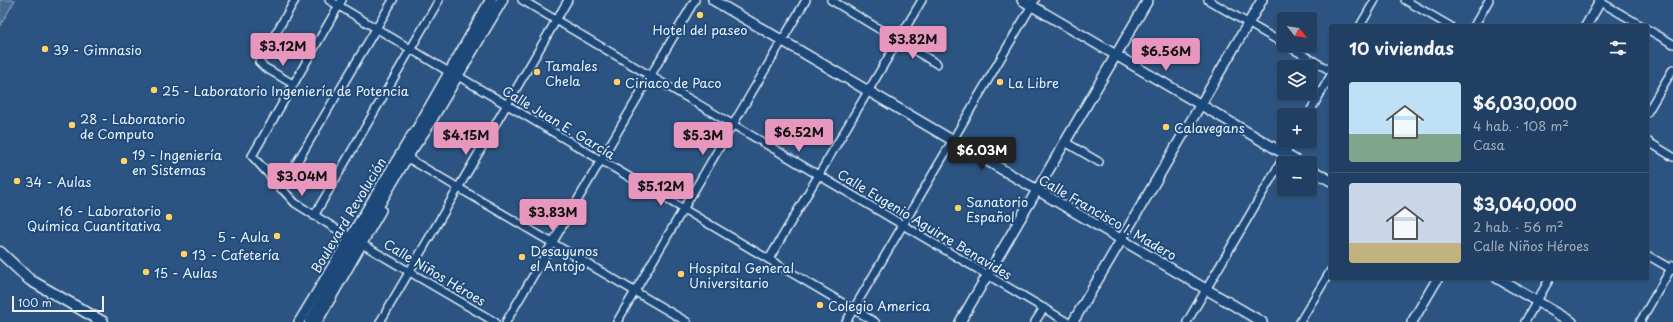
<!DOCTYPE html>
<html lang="es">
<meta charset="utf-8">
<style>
body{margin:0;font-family:"Playpen Sans",sans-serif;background:#2d4a6b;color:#f1f3f6;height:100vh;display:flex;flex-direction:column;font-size:15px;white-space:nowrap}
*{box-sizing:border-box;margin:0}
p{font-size:13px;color:#a2afbe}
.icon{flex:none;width:22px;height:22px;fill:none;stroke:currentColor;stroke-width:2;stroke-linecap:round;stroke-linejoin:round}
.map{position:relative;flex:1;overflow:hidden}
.sheet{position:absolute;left:1329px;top:24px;width:320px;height:256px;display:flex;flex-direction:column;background:#203f62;border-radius:4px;box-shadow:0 1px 3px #0004,0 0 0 1px #3d5877}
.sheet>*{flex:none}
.needle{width:26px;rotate:120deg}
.buttons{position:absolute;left:1277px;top:12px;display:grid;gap:8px}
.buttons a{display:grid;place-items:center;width:40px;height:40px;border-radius:4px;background:#203f62;box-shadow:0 1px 3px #0004,0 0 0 1px #3d5877;font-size:20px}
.scale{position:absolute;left:12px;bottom:10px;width:92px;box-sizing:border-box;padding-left:4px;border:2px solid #e8f1f8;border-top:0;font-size:11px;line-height:14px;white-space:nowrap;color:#e8f1f8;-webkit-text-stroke:3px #1f4a7a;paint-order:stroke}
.price{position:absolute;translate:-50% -34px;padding:0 9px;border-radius:4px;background:#e797bd;color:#111;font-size:13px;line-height:26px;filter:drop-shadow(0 1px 2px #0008)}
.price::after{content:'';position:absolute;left:50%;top:24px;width:12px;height:9px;margin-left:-6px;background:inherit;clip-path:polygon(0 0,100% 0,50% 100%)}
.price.selected{background:#222;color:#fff}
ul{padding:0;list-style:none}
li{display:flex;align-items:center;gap:12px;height:100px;padding:0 20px}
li+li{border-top:1px solid #3d5877}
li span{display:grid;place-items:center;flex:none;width:112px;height:80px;border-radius:4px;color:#555}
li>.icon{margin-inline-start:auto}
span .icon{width:48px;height:48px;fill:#fffc;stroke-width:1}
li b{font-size:17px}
h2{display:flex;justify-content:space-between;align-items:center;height:48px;padding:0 20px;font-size:17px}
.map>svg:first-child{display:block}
</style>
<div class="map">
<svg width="1673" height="322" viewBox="0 0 1673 322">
<rect width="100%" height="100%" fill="#2b5482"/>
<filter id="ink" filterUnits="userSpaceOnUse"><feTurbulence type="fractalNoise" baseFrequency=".025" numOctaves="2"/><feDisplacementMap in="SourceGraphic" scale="8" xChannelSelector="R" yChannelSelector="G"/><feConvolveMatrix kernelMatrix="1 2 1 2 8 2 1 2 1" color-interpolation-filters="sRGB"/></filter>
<g filter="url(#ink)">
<polygon fill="#476b93" stroke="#98aec6" points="0,0 15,0 0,26"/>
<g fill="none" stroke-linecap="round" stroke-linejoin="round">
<defs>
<g id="street">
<polyline points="329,0 449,72"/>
<polyline points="342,0 252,156 295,203 349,237"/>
<polyline points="522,0 1067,322"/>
<polyline points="831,0 937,64"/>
<polyline points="1208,0 1284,44"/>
<polyline points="1405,0 1450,26"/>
<polyline points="1597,0 1642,26"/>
<polyline points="1360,26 1375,0"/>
<polyline points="1474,26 1489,0"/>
<polyline points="1647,29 1673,44"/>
<polyline points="1286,45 1331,71"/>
<polyline points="458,76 875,322"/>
<polyline points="293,84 264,67 259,62 295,0"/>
<polyline points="1647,113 1673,69"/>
<polyline points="1308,115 1331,75"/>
<polyline points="1647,141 1673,157"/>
<polyline points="1065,142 1099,162"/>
<polyline points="411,160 687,322"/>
<polyline points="281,189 393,0"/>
<polyline points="314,216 439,0"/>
<polyline points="362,244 495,322"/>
<polyline points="1647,255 1673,270"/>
<polyline points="769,259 922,0"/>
<polyline points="380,322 568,0"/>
<polyline points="506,322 695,0"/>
<polyline points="617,322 806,0"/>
<polyline points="846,322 1035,0"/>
<polyline points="1035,322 1044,308"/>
<polyline points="1187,322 1293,141"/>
<polyline points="1300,322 1331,270"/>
<polyline points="1525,322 1550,278"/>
<polyline points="1640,322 1673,265"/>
</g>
<g id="secondary">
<polyline points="713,0 1262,322"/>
<polyline points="1022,0 1300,163"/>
<polyline points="1586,26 1601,0"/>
<polyline points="1310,169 1331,181"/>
<polyline points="1497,278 1572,322"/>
<polyline points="299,322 412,135"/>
<polyline points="317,322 381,210"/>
<polyline points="960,322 1148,0"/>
<polyline points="1073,322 1262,0"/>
<polyline points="1412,322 1438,278"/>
</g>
<g id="primary">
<polyline points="410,142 491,0"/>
<polyline points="0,252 30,280 103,322"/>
<polyline points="310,322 408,155 427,127 502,0"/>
</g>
</defs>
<use href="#street" stroke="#e8f1f8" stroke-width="10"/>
<use href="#secondary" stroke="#e8f1f8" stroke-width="12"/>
<use href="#primary" stroke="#e8f1f8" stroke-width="13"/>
<use href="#street" stroke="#1f4a7a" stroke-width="7"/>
<use href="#secondary" stroke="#1f4a7a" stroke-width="9"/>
<use href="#primary" stroke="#1f4a7a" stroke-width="10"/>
</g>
</g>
<g fill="#ffd166" stroke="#1f4a7a" stroke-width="1.5">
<circle cx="700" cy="15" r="4"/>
<circle cx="45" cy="49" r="4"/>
<circle cx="537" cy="72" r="4"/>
<circle cx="617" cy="82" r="4"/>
<circle cx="1000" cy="82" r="4"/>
<circle cx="154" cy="90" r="4"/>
<circle cx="72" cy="125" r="4"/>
<circle cx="1166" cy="127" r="4"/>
<circle cx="124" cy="161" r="4"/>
<circle cx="17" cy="181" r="4"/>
<circle cx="958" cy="208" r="4"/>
<circle cx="169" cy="217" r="4"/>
<circle cx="277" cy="236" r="4"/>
<circle cx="184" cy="254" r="4"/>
<circle cx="522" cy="257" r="4"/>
<circle cx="146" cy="272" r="4"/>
<circle cx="681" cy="274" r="4"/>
<circle cx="820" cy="305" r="4"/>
</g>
<g text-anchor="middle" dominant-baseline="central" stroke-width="4" stroke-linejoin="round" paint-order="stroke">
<g font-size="13" fill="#e8f1f8" stroke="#1f4a7a" text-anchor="start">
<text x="700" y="29" text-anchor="middle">Hotel del paseo</text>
<text x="53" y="49">39 - Gimnasio</text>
<text x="545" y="65">Tamales<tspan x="545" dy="15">Chela</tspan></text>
<text x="625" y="82">Ciriaco de Paco</text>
<text x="1008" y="82">La Libre</text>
<text x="162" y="90">25 - Laboratorio Ingeniería de Potencia</text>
<text x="80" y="118">28 - Laboratorio<tspan x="80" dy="15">de Computo</tspan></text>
<text x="1174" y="127">Calavegans</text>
<text x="132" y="154">19 - Ingeniería<tspan x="132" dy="15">en Sistemas</tspan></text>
<text x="25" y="181">34 - Aulas</text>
<text x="966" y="201">Sanatorio<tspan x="966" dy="15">Español</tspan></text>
<text x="161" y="210" text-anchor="end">16 - Laboratorio<tspan x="161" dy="15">Química Cuantitativa</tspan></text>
<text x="269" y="236" text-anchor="end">5 - Aula</text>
<text x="530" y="250">Desayunos<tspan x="530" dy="15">el Antojo</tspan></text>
<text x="192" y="254">13 - Cafetería</text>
<text x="689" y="267">Hospital General<tspan x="689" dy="15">Universitario</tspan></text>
<text x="154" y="272">15 - Aulas</text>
<text x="828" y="305">Colegio America</text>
</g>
<g font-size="13" fill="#e8f1f8" stroke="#1f4a7a">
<text transform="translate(559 122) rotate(31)">Calle Juan E. García</text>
<text transform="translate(348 215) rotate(-59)">Boulevard Revolución</text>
<text transform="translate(1108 217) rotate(30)">Calle Francisco I. Madero</text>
<text transform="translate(925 224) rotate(31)">Calle Eugenio Aguirre Benavides</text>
<text transform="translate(435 272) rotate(31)">Calle Niños Héroes</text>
</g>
</g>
</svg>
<div class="buttons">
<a><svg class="needle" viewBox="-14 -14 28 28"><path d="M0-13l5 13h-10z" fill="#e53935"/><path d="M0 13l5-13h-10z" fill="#a2afbe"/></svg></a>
<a><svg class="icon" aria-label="layers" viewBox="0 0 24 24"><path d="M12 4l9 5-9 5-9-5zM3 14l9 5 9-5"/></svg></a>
<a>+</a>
<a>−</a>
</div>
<div class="scale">100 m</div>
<b class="price" style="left:913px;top:60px">$3.82M</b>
<b class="price" style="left:283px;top:67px">$3.12M</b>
<b class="price" style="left:1166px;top:72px">$6.56M</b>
<b class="price" style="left:799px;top:153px">$6.52M</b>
<b class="price" style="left:466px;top:156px">$4.15M</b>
<b class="price" style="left:703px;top:156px">$5.3M</b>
<b class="price selected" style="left:982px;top:171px">$6.03M</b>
<b class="price" style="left:302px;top:197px">$3.04M</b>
<b class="price" style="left:661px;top:207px">$5.12M</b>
<b class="price" style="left:553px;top:233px">$3.83M</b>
<section class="sheet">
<h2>10 viviendas<svg class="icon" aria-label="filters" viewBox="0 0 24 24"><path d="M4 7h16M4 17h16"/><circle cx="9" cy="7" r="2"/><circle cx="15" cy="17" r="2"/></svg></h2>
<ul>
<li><span style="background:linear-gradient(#bfe0f5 65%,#7fa58c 0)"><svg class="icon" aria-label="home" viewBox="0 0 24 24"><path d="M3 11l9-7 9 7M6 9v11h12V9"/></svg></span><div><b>$6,030,000</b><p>4 hab. · 108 m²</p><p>Casa</p></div></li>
<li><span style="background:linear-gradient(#c9d6e8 75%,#c2b280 0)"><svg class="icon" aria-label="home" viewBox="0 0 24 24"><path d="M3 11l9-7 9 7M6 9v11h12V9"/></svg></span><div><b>$3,040,000</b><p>2 hab. · 56 m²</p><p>Calle Niños Héroes</p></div></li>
</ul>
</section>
</div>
